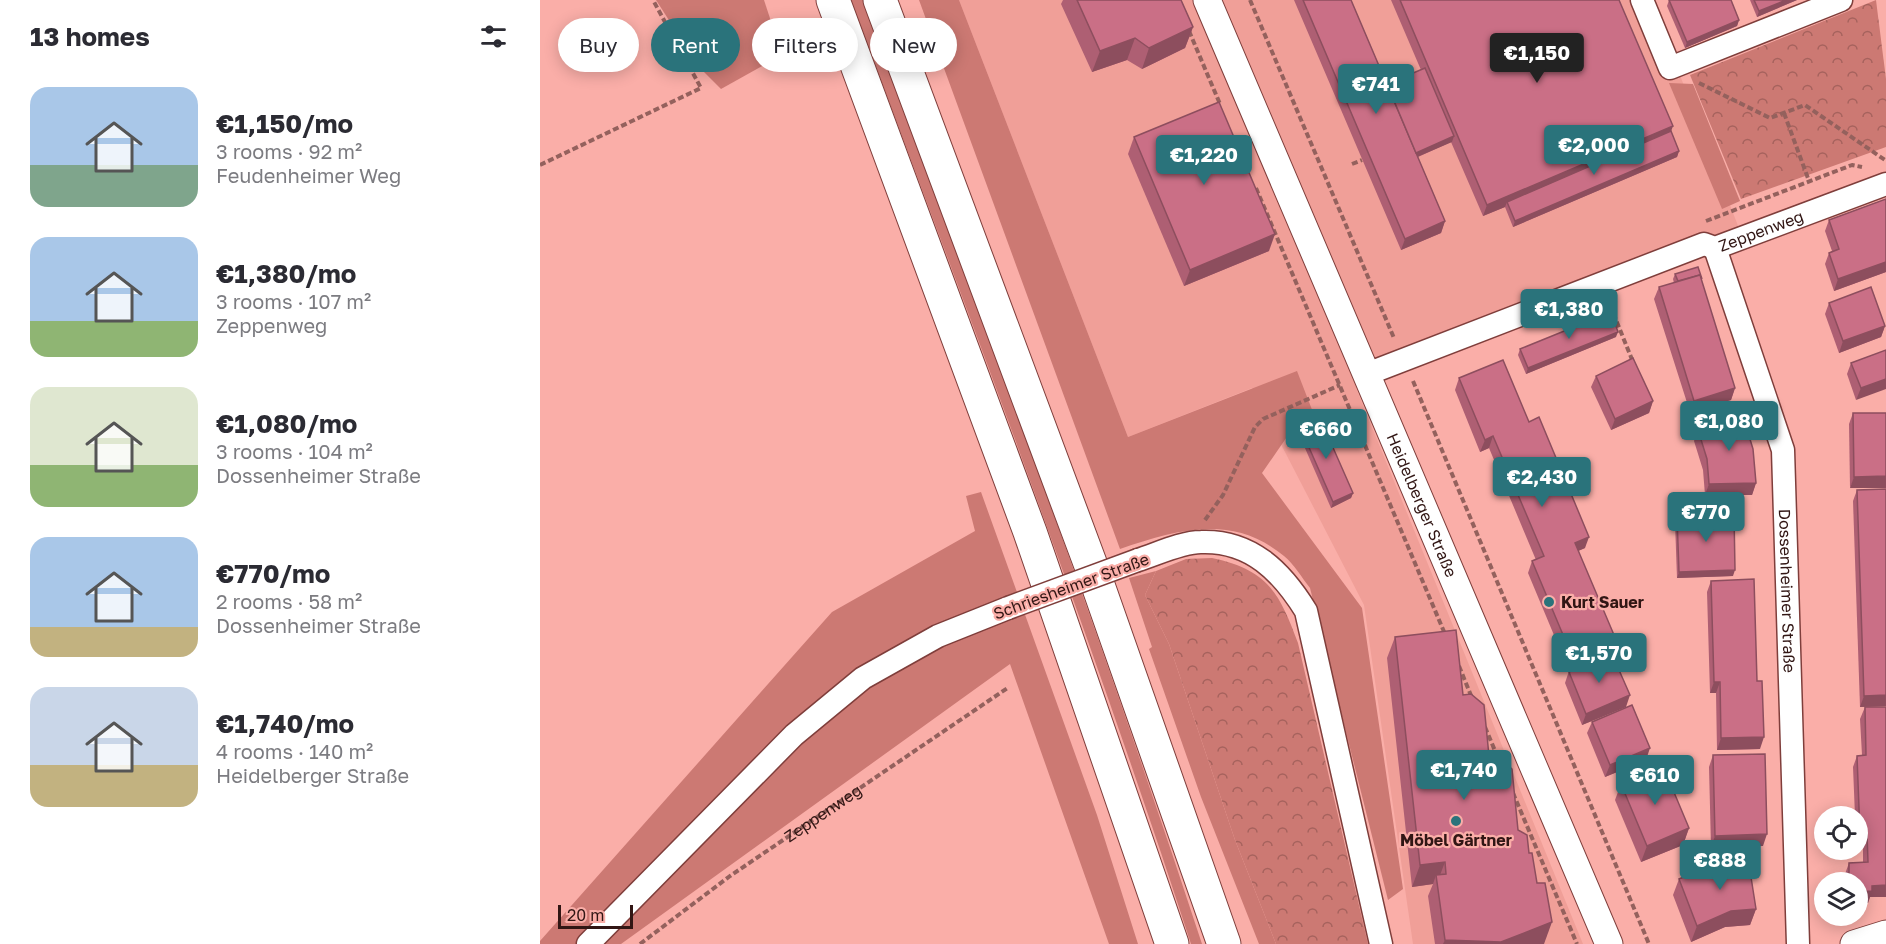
<!DOCTYPE html>
<meta charset="utf-8">
<style>
body{margin:0;font-family:"Golos Text",sans-serif;background:#f7f7f7;color:#2b2b33;height:100vh;display:flex;flex-direction:column;font-size:22px;white-space:nowrap}
*{box-sizing:border-box;margin:0}
p{font-size:20px;color:#7c7c81}
.icon{flex:none;width:33px;height:33px;fill:none;stroke:currentColor;stroke-width:2;stroke-linecap:round;stroke-linejoin:round}
.map{position:relative;flex:1;overflow:hidden}
.details{display:flex;flex-direction:column;background:#fff;width:540px}
.details>*{flex:none}
.banner{position:absolute;left:18px;top:18px;width:570px;height:54px;display:flex;gap:12px}
.fabs{position:absolute;left:1274px;top:806px;display:grid;gap:12px}
.fabs a{display:grid;place-items:center;width:54px;height:54px;border-radius:50%;background:#fff;box-shadow:0 3px 15px #0003;font-size:30px}
.scale{position:absolute;left:18px;bottom:15px;width:75px;box-sizing:border-box;padding-left:6px;border:3px solid #311614;border-top:0;font-size:16px;line-height:21px;white-space:nowrap;color:#311614;-webkit-text-stroke:4px #faaea8;paint-order:stroke}
.price{position:absolute;translate:-50% -51px;padding:0 14px;border-radius:6px;background:#2a737b;color:#fff;font-size:20px;line-height:39px;filter:drop-shadow(0 2px 3px #0008)}
.price::after{content:'';position:absolute;left:50%;top:36px;width:18px;height:14px;margin-left:-9px;background:inherit;clip-path:polygon(0 0,100% 0,50% 100%)}
.price.current{background:#222;color:#fff}
ul{padding:0;list-style:none}
li{display:flex;align-items:center;gap:18px;height:150px;padding:0 30px}
li span{display:grid;place-items:center;flex:none;width:168px;height:120px;border-radius:18px;color:#555}
li>.icon{margin-inline-start:auto}
span .icon{width:72px;height:72px;fill:#fffc;stroke-width:1}
li b{font-size:26px}
h2{display:flex;justify-content:space-between;align-items:center;height:72px;padding:0 30px;font-size:26px}
.tag{padding:0 21px;border-radius:27px;background:#fff;box-shadow:0 3px 15px #0003;font-size:21px;line-height:54px}
.tag.current{background:#2a737b;color:#fff}
main{display:flex;flex:1;min-height:0}
.map>svg:first-child{display:block}
</style>
<main>
<section class="details">
<h2>13 homes<svg class="icon" aria-label="filters" viewBox="0 0 24 24"><path d="M4 7h16M4 17h16"/><circle cx="9" cy="7" r="2"/><circle cx="15" cy="17" r="2"/></svg></h2>
<ul>
<li><span style="background:linear-gradient(#a9c7e8 65%,#7fa58c 0)"><svg class="icon" aria-label="home" viewBox="0 0 24 24"><path d="M3 11l9-7 9 7M6 9v11h12V9"/></svg></span><div><b>€1,150/mo</b><p>3 rooms · 92 m²</p><p>Feudenheimer Weg</p></div></li>
<li><span style="background:linear-gradient(#a9c7e8 70%,#8fb573 0)"><svg class="icon" aria-label="home" viewBox="0 0 24 24"><path d="M3 11l9-7 9 7M6 9v11h12V9"/></svg></span><div><b>€1,380/mo</b><p>3 rooms · 107 m²</p><p>Zeppenweg</p></div></li>
<li><span style="background:linear-gradient(#dfe7d0 65%,#8fb573 0)"><svg class="icon" aria-label="home" viewBox="0 0 24 24"><path d="M3 11l9-7 9 7M6 9v11h12V9"/></svg></span><div><b>€1,080/mo</b><p>3 rooms · 104 m²</p><p>Dossenheimer Straße</p></div></li>
<li><span style="background:linear-gradient(#a9c7e8 75%,#c2b280 0)"><svg class="icon" aria-label="home" viewBox="0 0 24 24"><path d="M3 11l9-7 9 7M6 9v11h12V9"/></svg></span><div><b>€770/mo</b><p>2 rooms · 58 m²</p><p>Dossenheimer Straße</p></div></li>
<li><span style="background:linear-gradient(#c9d6e8 65%,#c2b280 0)"><svg class="icon" aria-label="home" viewBox="0 0 24 24"><path d="M3 11l9-7 9 7M6 9v11h12V9"/></svg></span><div><b>€1,740/mo</b><p>4 rooms · 140 m²</p><p>Heidelberger Straße</p></div></li>
</ul>
</section>
<div class="map">
<svg width="1346" height="944" viewBox="0 0 1346 944">
<defs>
<pattern id="forest-crowns" width="20" height="18" patternUnits="userSpaceOnUse" patternTransform="scale(1.5)"><rect width="20" height="18" fill="#cc7973"/><path d="M2 6a3 3 0 1 1 6 0M12 15a3 3 0 1 1 6 0" fill="none" stroke="#a6625d"/></pattern>
</defs>
<rect width="100%" height="100%" fill="#faaea8"/>
<polygon fill="#f09f98" points="419,0 1111,0 1200,231 816,388 1043,944 873,944 824,605 712,388 588,437"/>
<g fill="#cc7973">
<polygon points="116,0 224,0 242,55 181,89 159,67"/>
<path d="M311 0H323C441 313 558 626 662 944H651C548 626 428 313 311 0Z"/>
<path d="M379 0H419L588 437 757 371 776 420 751 431 722 473 822 608 863 889 848 900 770 588C762 578 754 564 744 556 692 513 637 530 580 549Z"/>
<polygon points="1129,83 1153,84 1200,201 1182,209"/>
<polygon points="441,492 557,815 598,944 569,944 470,664 81,944 0,944 0,941 292,612 435,531 426,496"/>
<polygon points="616,571 605,595 629,644 695,840 736,944 719,944 661,797 609,649 612,647 589,578"/>
</g>
<g fill="url(#forest-crowns)">
<polygon points="1336,0 1346,79 1346,147 1201,199 1150,75"/>
<path d="M672 558C728 570 739 592 758 643L828 944H736L695 840 629 644 605 595 616 571 646 559Z"/>
</g>
<g fill="none" stroke-linecap="round" stroke-linejoin="round">
<defs>
<g id="minor">
<polyline points="1102,0 1130,68 1301,0"/>
<path id="s2" d="M1175 248 1243 450 1258 944"/>
<path id="s3" d="M827 374 1164 244 1175 248 1346 184"/>
<path d="M598 560C617 554 642 542 661 542 711 540 742 572 766 611L841 944"/>
<polyline points="48,944 254,735 323,678 398,636 468,608"/>
</g>
<g id="tertiary">
<path id="s4" d="M667 0 1069 944"/>
<polyline points="1314,944 1346,934"/>
</g>
<g id="motorway">
<polyline points="293,0 490,532 632,944"/>
<polyline points="340,0 553,571 684,944"/>
</g>
</defs>
<use href="#minor" stroke="#7f3e3b" stroke-width="25"/>
<use href="#tertiary" stroke="#7f3e3b" stroke-width="29"/>
<use href="#motorway" stroke="#7f3e3b" stroke-width="35"/>
<g stroke="#94615d" stroke-width="4" stroke-dasharray="6 3" stroke-linecap="butt">
<polyline points="710,0 854,338"/>
<polyline points="649,31 680,104"/>
<polyline points="1159,83 1230,118 1265,105 1345,160"/>
<polyline points="1244,113 1269,181"/>
<polyline points="812,164 822,160"/>
<polyline points="0,165 161,88 113,0"/>
<polyline points="716,188 905,634"/>
<polyline points="1166,221 1312,165 1322,167"/>
<polyline points="1070,305 1093,362"/>
<polyline points="873,381 1109,944"/>
<polyline points="665,520 683,495 715,427 723,419 800,385"/>
<polyline points="919,666 932,698"/>
<polyline points="945,727 958,758"/>
<polyline points="973,793 1037,944"/>
<path id="s1" d="M100 944 190 876 469 687"/>
</g>
<use href="#minor" stroke="#fff" stroke-width="22"/>
<use href="#tertiary" stroke="#fff" stroke-width="27"/>
<use href="#motorway" stroke="#fff" stroke-width="33"/>
<defs>
<polyline id="minor-bridge" points="468,608 598,560"/>
</defs>
<use href="#minor-bridge" stroke="#7f3e3b" stroke-width="25" stroke-linecap="butt"/>
<use href="#minor-bridge" stroke="#fff" stroke-width="22"/>
</g>
<g fill="#ae5f73">
<polygon points="523,0 641,0 653,27 645,48 602,69 587,60 552,72 521,4"/>
<polygon points="754,0 811,0 847,84 881,70 851,0 1079,0 1139,151 1137,157 973,227 965,207 943,216 911,142 878,157 905,221 901,233 861,250"/>
<polygon points="1129,0 1199,20 1197,26 1145,48 1127,6"/>
<polygon points="1210,0 1257,0 1217,17"/>
<polygon points="594,137 729,251 644,286 588,154"/>
<polygon points="1346,199 1346,272 1294,291 1285,264 1289,253 1292,251 1285,231 1289,220"/>
<polygon points="1135,274 1195,388 1191,400 1150,412 1114,299 1119,287 1134,283 1133,279"/>
<polygon points="1289,303 1345,326 1341,337 1299,353 1285,314"/>
<polygon points="1076,337 986,374 978,355 980,349"/>
<polygon points="1346,350 1316,400 1307,374 1311,363"/>
<polygon points="1056,376 1113,401 1109,413 1071,430 1051,387"/>
<polygon points="919,378 989,422 1045,548 1038,551 1077,642 1072,654 1086,707 1042,725 1025,683 1029,671 988,573 992,561 996,560 949,448 940,452 915,390"/>
<polygon points="1313,413 1346,413 1310,488 1309,424"/>
<polygon points="760,427 813,493 811,498 791,508 758,432"/>
<polygon points="1158,430 1216,483 1212,495 1165,495 1163,470 1154,441"/>
<polygon points="1317,490 1346,706 1320,707 1313,501"/>
<polygon points="1137,516 1193,576 1137,578 1135,522"/>
<polygon points="1171,581 1217,681 1220,749 1177,750 1176,693 1170,693 1167,592"/>
<polygon points="855,637 923,695 949,756 978,830 989,853 1004,944 895,944 888,896 893,884 872,887 847,658"/>
<polygon points="1325,707 1346,707 1346,897 1330,897 1328,903 1317,882 1305,882 1305,874 1309,863 1323,862 1323,845 1317,845 1317,816 1315,816 1313,767 1317,756 1322,755 1320,719"/>
<polygon points="1052,722 1106,760 1065,777 1047,733"/>
<polygon points="1173,755 1223,846 1171,847 1169,767"/>
<polygon points="1081,784 1149,828 1143,845 1101,862 1075,800"/>
<polygon points="1183,863 1216,909 1210,925 1185,927 1151,942 1133,895 1139,879 1166,877 1179,873"/>
</g>
<g fill="#8d4e5e">
<polygon points="1246,0 1257,0 1217,17 1219,11"/>
<polygon points="1199,20 1197,26 1145,48 1147,42"/>
<polygon points="653,27 645,48 602,69 609,48"/>
<polygon points="595,38 587,60 552,72 560,51"/>
<polygon points="1133,126 1129,137 967,202 965,207 943,216 947,205"/>
<polygon points="914,136 912,142 870,160 872,154"/>
<polygon points="1139,151 1137,157 973,227 975,221"/>
<polygon points="905,221 901,233 861,250 865,239"/>
<polygon points="735,234 729,251 644,286 650,270"/>
<polygon points="1346,262 1346,272 1294,291 1298,279"/>
<polygon points="1345,326 1341,337 1299,353 1303,341"/>
<polygon points="1078,332 1076,337 986,374 988,368"/>
<polygon points="1346,379 1346,389 1316,400 1321,388"/>
<polygon points="1195,388 1191,400 1150,412 1154,401"/>
<polygon points="1113,401 1109,413 1071,430 1075,419"/>
<polygon points="953,436 949,448 940,452 945,440"/>
<polygon points="1346,476 1346,488 1310,488 1314,477"/>
<polygon points="1216,483 1212,495 1165,495 1169,484"/>
<polygon points="813,493 811,498 791,508 793,502"/>
<polygon points="1049,537 1045,548 1031,554 1035,543"/>
<polygon points="1195,570 1193,576 1137,578 1139,572"/>
<polygon points="1077,642 1073,654 1030,672 1034,661"/>
<polygon points="1174,682 1180,682 1176,693 1170,693"/>
<polygon points="1090,695 1086,707 1042,725 1046,714"/>
<polygon points="1346,695 1346,706 1320,707 1324,696"/>
<polygon points="1224,737 1220,749 1177,750 1181,738"/>
<polygon points="1110,748 1106,760 1065,777 1070,765"/>
<polygon points="1149,828 1143,845 1101,862 1107,846"/>
<polygon points="1227,834 1223,846 1171,847 1175,836"/>
<polygon points="1320,834 1327,834 1323,845 1317,845 1317,841"/>
<polygon points="905,862 897,883 896,875 893,884 872,887 880,865"/>
<polygon points="1346,885 1346,897 1330,897 1328,903 1317,903 1317,892 1332,886"/>
<polygon points="1216,909 1210,925 1185,927 1151,942 1157,926 1191,911"/>
<polygon points="1012,922 1004,944 903,944 905,940"/>
</g>
<g fill="#ca6f86" stroke="#8d4e5e" stroke-width="1.5">
<polygon points="537,0 641,0 653,27 609,48 595,38 560,51"/>
<polygon points="763,0 811,0 905,221 865,239"/>
<polygon points="860,0 1079,0 1133,126 947,205"/>
<polygon points="1129,0 1191,0 1199,20 1147,42"/>
<polygon points="1214,0 1246,0 1219,11"/>
<polygon points="885,68 914,136 876,153 847,84"/>
<polygon points="679,102 735,234 650,270 594,137"/>
<polygon points="1131,131 1139,151 975,221 967,202"/>
<polygon points="1346,199 1346,262 1298,279 1289,253 1299,249 1289,220"/>
<polygon points="1158,267 1162,279 1160,275 1138,281 1135,274"/>
<polygon points="1160,275 1195,388 1154,401 1119,287"/>
<polygon points="1331,287 1345,326 1303,341 1289,303"/>
<polygon points="1071,312 1078,332 988,368 980,349"/>
<polygon points="1346,350 1346,379 1321,388 1311,363"/>
<polygon points="1093,358 1113,401 1075,419 1056,376"/>
<polygon points="963,360 989,422 999,417 1049,537 1035,543 1077,642 1034,661 992,561 1004,556 953,436 945,440 919,378"/>
<polygon points="1202,413 1213,449 1216,483 1169,484 1167,459 1158,430"/>
<polygon points="1313,413 1346,413 1346,476 1314,477"/>
<polygon points="780,418 813,493 793,502 760,427"/>
<polygon points="1346,489 1346,695 1324,696 1317,490"/>
<polygon points="1194,514 1195,570 1139,572 1137,516"/>
<polygon points="1214,579 1217,681 1222,681 1224,737 1181,738 1180,682 1174,682 1171,581"/>
<polygon points="916,630 923,695 931,694 944,705 949,756 957,755 972,769 978,830 987,835 989,853 992,853 997,883 1005,883 1012,922 961,942 905,940 896,875 906,874 905,862 880,865 855,637"/>
<polygon points="1072,654 1090,695 1046,714 1029,672"/>
<polygon points="1092,705 1110,748 1070,765 1052,722"/>
<polygon points="1325,707 1346,707 1346,885 1332,886 1332,891 1317,892 1317,882 1309,882 1309,863 1328,862 1327,834 1320,834 1317,756 1326,755"/>
<polygon points="1225,754 1227,834 1175,836 1173,755"/>
<polygon points="1123,766 1149,828 1107,846 1081,784"/>
<polygon points="1208,858 1216,909 1191,911 1157,926 1139,879 1163,869 1166,877 1184,871 1183,863"/>
</g>
<g fill="#2a737b" stroke="#faaea8" stroke-width="2">
<circle cx="1009" cy="602" r="6"/>
<circle cx="916" cy="821" r="6"/>
</g>
<g text-anchor="middle" dominant-baseline="central" stroke-width="4.5" stroke-linejoin="round" paint-order="stroke">
<g font-size="16" fill="#311614" stroke="#faaea8">
<text stroke="none"><textPath href="#s3" startOffset="422">Zeppenweg</textPath></text>
<text stroke="none"><textPath href="#s4" startOffset="549">Heidelberger Straße</textPath></text>
<text transform="translate(531 586) rotate(-20)">Schriesheimer Straße</text>
<text stroke="none"><textPath href="#s2" startOffset="354">Dossenheimer Straße</textPath></text>
<text stroke="none"><textPath href="#s1" startOffset="225">Zeppenweg</textPath></text>
</g>
<g font-size="16" font-weight="bold" fill="#311614" stroke="#faaea8" text-anchor="start">
<text x="1021" y="602">Kurt Sauer</text>
<text x="916" y="840" text-anchor="middle">Möbel Gärtner</text>
</g>
</g>
</svg>
<div class="fabs">
<a><svg class="icon" aria-label="locate" viewBox="0 0 24 24"><circle cx="12" cy="12" r="6"/><path d="M12 2v4M12 18v4M2 12h4M18 12h4"/></svg></a>
<a><svg class="icon" aria-label="layers" viewBox="0 0 24 24"><path d="M12 4l9 5-9 5-9-5zM3 14l9 5 9-5"/></svg></a>
</div>
<div class="scale">20 m</div>
<b class="price current" style="left:997px;top:84px">€1,150</b>
<b class="price" style="left:836px;top:115px">€741</b>
<b class="price" style="left:1054px;top:176px">€2,000</b>
<b class="price" style="left:664px;top:186px">€1,220</b>
<b class="price" style="left:1029px;top:340px">€1,380</b>
<b class="price" style="left:1189px;top:452px">€1,080</b>
<b class="price" style="left:786px;top:460px">€660</b>
<b class="price" style="left:1002px;top:508px">€2,430</b>
<b class="price" style="left:1166px;top:543px">€770</b>
<b class="price" style="left:1059px;top:684px">€1,570</b>
<b class="price" style="left:924px;top:801px">€1,740</b>
<b class="price" style="left:1115px;top:806px">€610</b>
<b class="price" style="left:1180px;top:891px">€888</b>
<div class="banner">
<a class="tag">Buy</a>
<a class="tag current">Rent</a>
<a class="tag">Filters</a>
<a class="tag">New</a>
</div>
</div>
</main>
